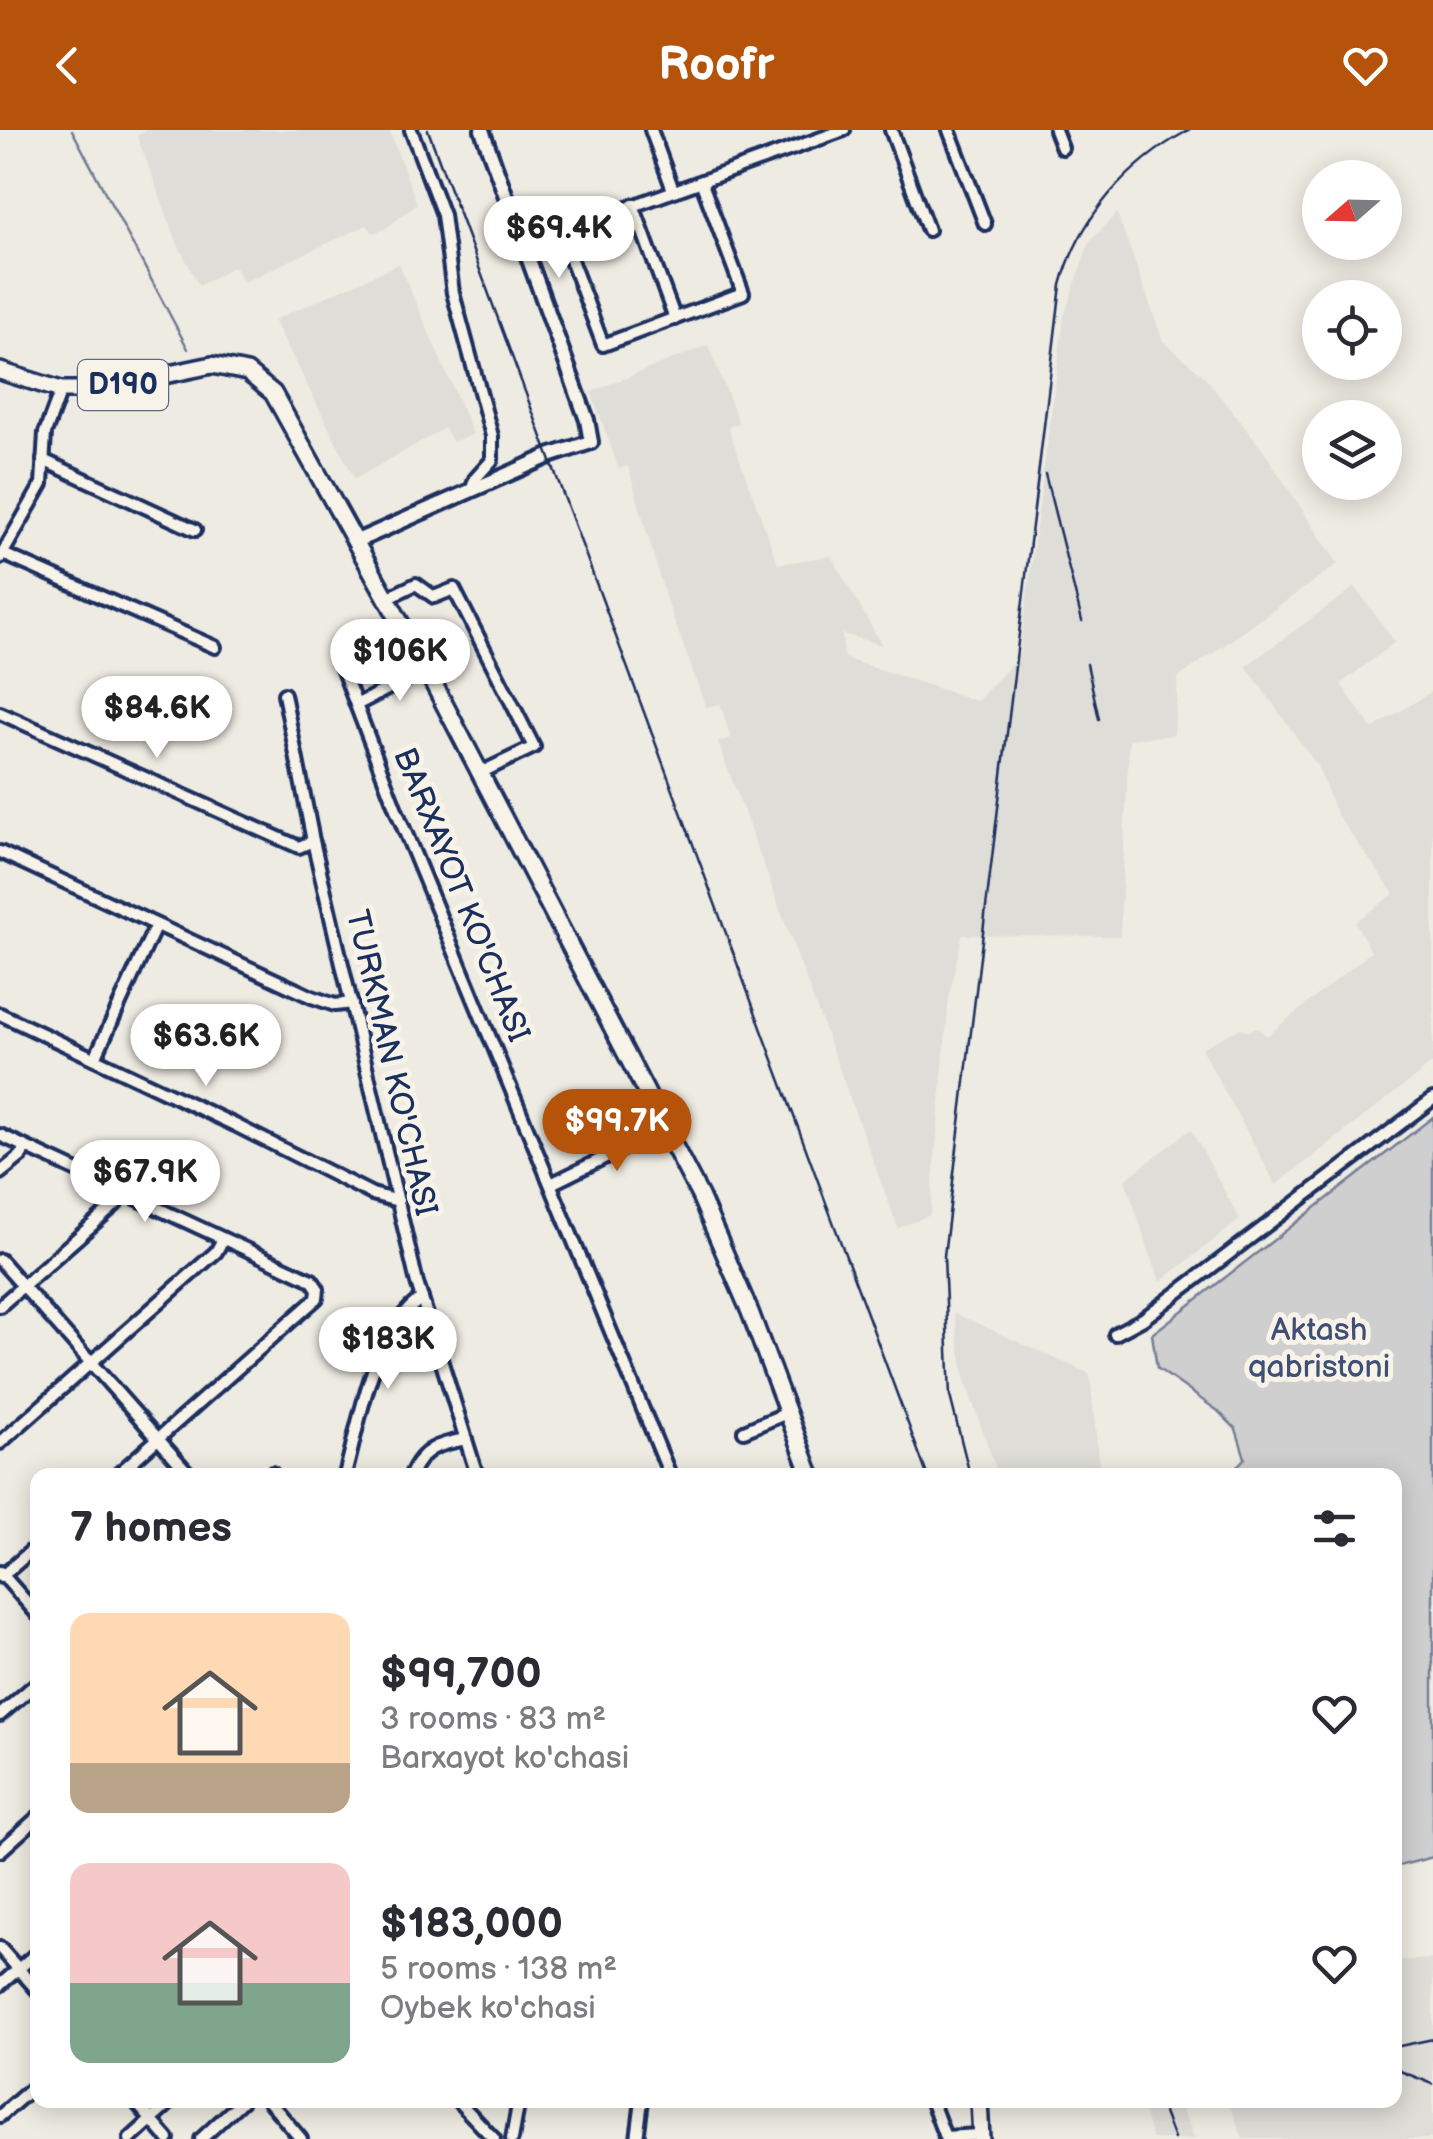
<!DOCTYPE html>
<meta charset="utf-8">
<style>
body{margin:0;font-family:"Balsamiq Sans",sans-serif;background:#f2f2f3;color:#2b2b33;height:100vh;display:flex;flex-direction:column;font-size:38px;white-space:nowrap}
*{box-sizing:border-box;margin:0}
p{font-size:32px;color:#7c7c81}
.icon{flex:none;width:55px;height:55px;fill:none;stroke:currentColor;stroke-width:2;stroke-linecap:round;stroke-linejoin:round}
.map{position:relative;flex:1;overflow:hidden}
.side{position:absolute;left:30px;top:1338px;width:1372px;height:640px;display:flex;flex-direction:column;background:#fff;border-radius:20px;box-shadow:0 5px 25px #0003}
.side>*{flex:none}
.needle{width:65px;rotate:250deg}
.controls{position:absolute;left:1302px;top:30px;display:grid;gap:20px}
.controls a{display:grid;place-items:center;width:100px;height:100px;border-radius:50%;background:#fff;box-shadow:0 5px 25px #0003;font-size:50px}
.price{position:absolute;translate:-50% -85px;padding:0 22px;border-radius:35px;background:#fff;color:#222;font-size:32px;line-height:65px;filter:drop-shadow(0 2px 5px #0008)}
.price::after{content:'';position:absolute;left:50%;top:60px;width:30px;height:22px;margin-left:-15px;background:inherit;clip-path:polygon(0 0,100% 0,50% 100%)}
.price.active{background:#b45309;color:#fff}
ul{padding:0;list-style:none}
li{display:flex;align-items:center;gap:30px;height:250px;padding:0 40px}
li span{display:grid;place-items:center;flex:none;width:280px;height:200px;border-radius:20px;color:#555}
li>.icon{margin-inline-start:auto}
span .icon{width:120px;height:120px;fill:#fffc;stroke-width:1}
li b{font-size:42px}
h2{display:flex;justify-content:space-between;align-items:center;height:120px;padding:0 40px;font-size:42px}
header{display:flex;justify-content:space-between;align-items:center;height:130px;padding:0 40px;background:#b45309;color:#fff;font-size:45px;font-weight:700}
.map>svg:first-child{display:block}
</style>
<header><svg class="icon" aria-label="back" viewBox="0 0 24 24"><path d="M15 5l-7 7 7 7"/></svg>Roofr<svg class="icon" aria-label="heart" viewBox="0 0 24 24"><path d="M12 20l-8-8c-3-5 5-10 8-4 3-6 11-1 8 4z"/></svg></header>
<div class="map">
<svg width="1433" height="2009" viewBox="0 0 1433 2009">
<rect width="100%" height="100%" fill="#eeebe2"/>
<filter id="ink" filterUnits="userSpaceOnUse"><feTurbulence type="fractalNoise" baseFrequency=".01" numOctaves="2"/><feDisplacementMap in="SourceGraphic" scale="20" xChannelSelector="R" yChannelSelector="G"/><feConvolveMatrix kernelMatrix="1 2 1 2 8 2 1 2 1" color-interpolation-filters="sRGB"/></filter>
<g filter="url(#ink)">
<g fill="#deddd8">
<polygon points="146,0 389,0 417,74 385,99 373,103 367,95 244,152 234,136 199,156 179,117 137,6"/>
<polygon points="1117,83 1163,211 1204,246 1262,319 1338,434 1178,548 1174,605 1129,609 1120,806 962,805 949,867 930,1085 898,1098 718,612 731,608 720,574 706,577 665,466 628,336 619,339 591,262 708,215 739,293 728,297 778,434 831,426 882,515 842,504 844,528 977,571 1019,527 1064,187 1089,113"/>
<polygon points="399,134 473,304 453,312 445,298 355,349 274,190"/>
<polygon points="1355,457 1395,512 1341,554 1372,599 1433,561 1433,933 1276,1055 1201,918 1241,898 1248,902 1256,897 1267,906 1371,822 1355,792 1394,764 1336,683 1318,637 1246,536"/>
<polygon points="1191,999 1240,1090 1160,1152 1125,1050"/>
<polygon points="954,1183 1090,1244 1098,1328 1104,1345 998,1345 965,1250"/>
<polygon points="1433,1829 1433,2009 1243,2009 1228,1970 1395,1970 1395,1831"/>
<polygon points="1141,1970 1178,1970 1195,2009 1152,2009"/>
</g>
<polygon fill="#cfcfcf" stroke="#757f96" stroke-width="2.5" points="1433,987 1433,1727 1395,1737 1395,1345 1229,1345 1245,1328 1236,1299 1218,1281 1157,1238 1152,1204"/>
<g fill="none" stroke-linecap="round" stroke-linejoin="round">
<polyline stroke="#6e7992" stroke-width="2.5" points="72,0 188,219"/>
<defs>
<g id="minor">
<polyline points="411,0 443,85 453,163 492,306 492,330 475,349 472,359"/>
<polyline points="651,0 673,60"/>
<polyline points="891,0 928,100"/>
<polyline points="949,0 985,94"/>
<polyline points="1055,0 1062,18"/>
<polyline points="633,75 675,189"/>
<polyline points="524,115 844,0"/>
<polyline points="568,122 603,215 743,163 701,51"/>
<polyline points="43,330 195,400"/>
<polyline points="3,424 215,517"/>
<polyline points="0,428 42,354 45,303 61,260"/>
<polyline points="387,468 416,454 434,467 454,459 534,617 480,643"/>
<polyline points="342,538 397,682 670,1345"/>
<polyline points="284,564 313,711 417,1153 477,1345"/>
<polyline points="356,575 426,539"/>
<polyline points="0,583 299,717 313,711"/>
<polyline points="0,722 312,867 335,875 352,873"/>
<polyline points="0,884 235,995 372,1064 398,1071"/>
<polyline points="95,928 156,795"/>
<polyline points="0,1005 312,1150 318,1159 317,1168 117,1345"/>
<polyline points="0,1043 21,1026 25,1017"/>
<polyline points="553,1053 628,1016 667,1004"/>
<polyline points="0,1130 190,1345"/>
<polyline points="0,1176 115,1075 121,1062"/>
<polyline points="1115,1204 1143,1189 1433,969"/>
<polyline points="744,1301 787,1283"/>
<polyline points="0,1313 216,1122 223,1109"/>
<polyline points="270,1345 272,1343"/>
<path d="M345 1345C360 1290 372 1202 422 1168"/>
<path d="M411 1345C422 1318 439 1314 466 1309"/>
<polyline points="0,1442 38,1485"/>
<polyline points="1,1447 38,1415"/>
<polyline points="0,1585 38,1552"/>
<polyline points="0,1721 38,1687"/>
<polyline points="0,1818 38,1861"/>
<polyline points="0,1855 38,1822"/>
<polyline points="134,1970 168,2009"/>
<polyline points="268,1970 301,2009"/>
<polyline points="457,1970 494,2009"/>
<polyline points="931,1970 945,2007"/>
<polyline points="0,1986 38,1953"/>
<polyline points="945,2007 979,2005"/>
<polyline points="130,2009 173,1970"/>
<polyline points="201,2009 243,1970"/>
<polyline points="512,2009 519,1970"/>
<polyline points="637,2009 642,1970"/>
</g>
<polyline id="tertiary" points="357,411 549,326 591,312 587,290 482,0"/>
<g id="primary">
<polyline points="0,241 61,260 93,260 212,235 247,242 273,263 426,539 700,1066 750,1182 811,1345"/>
<polyline points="979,1970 981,2009"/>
</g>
</defs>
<use href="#minor" stroke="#1b2f5e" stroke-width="18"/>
<use href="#tertiary" stroke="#1b2f5e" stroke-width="20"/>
<use href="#primary" stroke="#1b2f5e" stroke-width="22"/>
<use href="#minor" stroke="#f7f3e8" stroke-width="10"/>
<use href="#tertiary" stroke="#f7f3e8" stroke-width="12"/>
<use href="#primary" stroke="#f7f3e8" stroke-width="15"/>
<g stroke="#1b2f5e" stroke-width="2.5">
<polyline points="428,0 927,1345"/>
<polyline points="1045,344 1082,491"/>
<polyline points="1087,534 1099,589"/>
<path d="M970 1345 950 1266 944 1126 1061 155C1079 88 1128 33 1189 0"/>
<polyline points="1395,1917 1433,1909"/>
<polyline points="1395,1939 1433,1954"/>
<polyline points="1159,1970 1174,2009"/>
</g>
</g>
</g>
<g text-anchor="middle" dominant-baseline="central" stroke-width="10" stroke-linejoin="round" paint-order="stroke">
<rect fill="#f7f3e8" stroke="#5d6a87" stroke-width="2.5" x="78" y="230" width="90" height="50" rx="8"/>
<g font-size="30" font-weight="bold" fill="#1b2f5e">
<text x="123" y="255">D190</text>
</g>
<g font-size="32" fill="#1b2f5e" stroke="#f7f3e8">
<text transform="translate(461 765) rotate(68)">BARXAYOT KO'CHASI</text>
<text transform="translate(391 933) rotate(77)">TURKMAN KO'CHASI</text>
</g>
<g font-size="32" fill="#3f4f75" stroke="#f7f3e8">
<text x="1319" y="1200">Aktash<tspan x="1319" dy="37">qabristoni</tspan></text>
</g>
</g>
</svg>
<div class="controls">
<a><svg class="needle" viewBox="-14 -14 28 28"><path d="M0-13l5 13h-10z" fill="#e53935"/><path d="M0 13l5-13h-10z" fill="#7c7c81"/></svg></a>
<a><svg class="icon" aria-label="locate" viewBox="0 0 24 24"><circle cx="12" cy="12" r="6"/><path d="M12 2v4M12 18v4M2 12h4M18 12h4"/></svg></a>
<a><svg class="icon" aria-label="layers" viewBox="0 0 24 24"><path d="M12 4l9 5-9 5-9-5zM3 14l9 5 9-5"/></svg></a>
</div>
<b class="price" style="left:559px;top:151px">$69.4K</b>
<b class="price" style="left:400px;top:574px">$106K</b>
<b class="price" style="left:157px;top:631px">$84.6K</b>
<b class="price" style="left:206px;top:959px">$63.6K</b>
<b class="price active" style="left:617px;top:1044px">$99.7K</b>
<b class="price" style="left:145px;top:1095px">$67.9K</b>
<b class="price" style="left:388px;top:1262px">$183K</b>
<section class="side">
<h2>7 homes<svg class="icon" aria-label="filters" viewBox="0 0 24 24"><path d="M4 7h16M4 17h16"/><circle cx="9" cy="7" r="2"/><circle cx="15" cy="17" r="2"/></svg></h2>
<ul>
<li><span style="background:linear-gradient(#ffd9b3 75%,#b9a48a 0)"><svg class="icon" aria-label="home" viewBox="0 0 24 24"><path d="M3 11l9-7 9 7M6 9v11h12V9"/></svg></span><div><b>$99,700</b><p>3 rooms · 83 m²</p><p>Barxayot ko'chasi</p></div><svg class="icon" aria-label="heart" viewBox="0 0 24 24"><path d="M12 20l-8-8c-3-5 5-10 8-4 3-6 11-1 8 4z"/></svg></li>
<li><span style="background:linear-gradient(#f6c9c9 60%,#7fa58c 0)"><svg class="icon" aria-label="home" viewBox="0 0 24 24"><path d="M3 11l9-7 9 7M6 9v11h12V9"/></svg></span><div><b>$183,000</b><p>5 rooms · 138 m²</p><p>Oybek ko'chasi</p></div><svg class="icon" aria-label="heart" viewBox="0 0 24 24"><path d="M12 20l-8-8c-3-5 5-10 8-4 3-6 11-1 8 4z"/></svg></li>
</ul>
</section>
</div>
